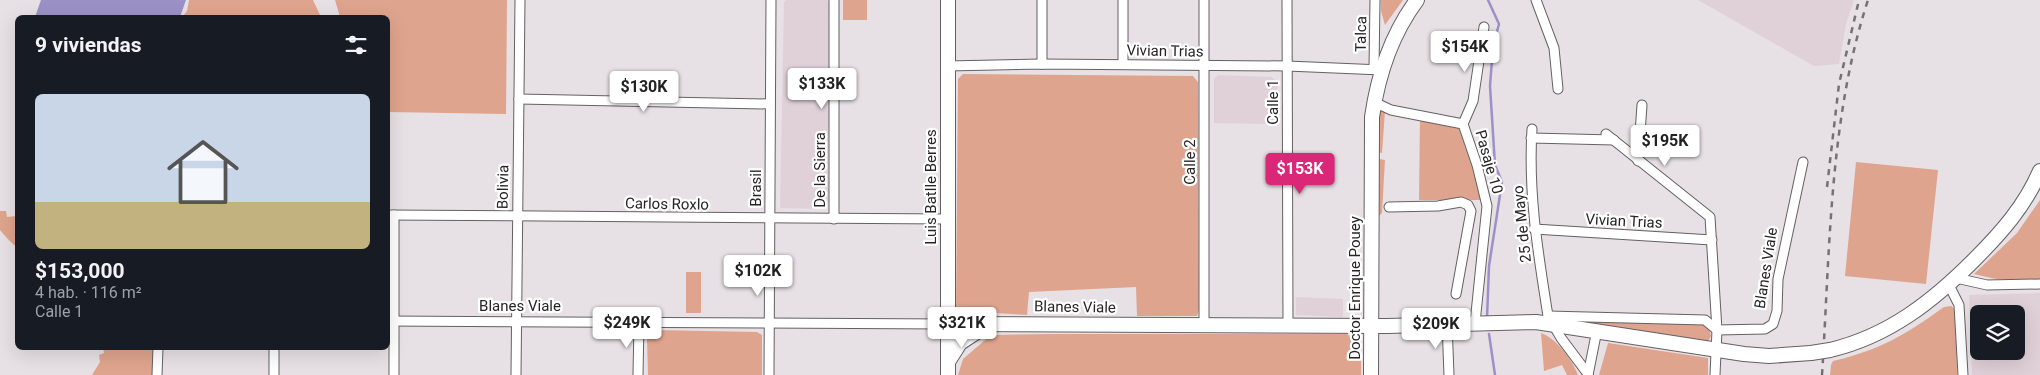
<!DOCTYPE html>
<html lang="es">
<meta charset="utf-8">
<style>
body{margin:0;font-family:Roboto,sans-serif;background:#242831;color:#f1f3f6;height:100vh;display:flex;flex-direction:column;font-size:19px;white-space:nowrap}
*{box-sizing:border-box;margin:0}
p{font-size:16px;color:#9ea1a6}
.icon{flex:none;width:28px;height:28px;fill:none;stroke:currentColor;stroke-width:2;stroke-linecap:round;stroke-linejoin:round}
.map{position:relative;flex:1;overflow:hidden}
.side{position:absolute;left:15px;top:15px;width:375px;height:335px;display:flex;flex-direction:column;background:#171b24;border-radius:8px;box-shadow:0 5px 20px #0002}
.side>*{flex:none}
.fabs{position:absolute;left:1970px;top:305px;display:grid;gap:10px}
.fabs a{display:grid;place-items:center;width:55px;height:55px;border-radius:8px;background:#171b24;box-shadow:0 5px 20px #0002;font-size:25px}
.price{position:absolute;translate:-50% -42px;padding:0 11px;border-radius:5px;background:#fff;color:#222;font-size:16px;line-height:32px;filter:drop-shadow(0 1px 2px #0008)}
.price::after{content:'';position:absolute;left:50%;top:30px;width:15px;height:11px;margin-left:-8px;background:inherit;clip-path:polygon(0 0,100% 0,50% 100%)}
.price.selected{background:#db2777;color:#fff}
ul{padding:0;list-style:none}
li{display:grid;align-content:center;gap:10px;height:265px;padding:0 20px}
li+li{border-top:1px solid #363941}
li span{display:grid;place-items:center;height:155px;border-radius:8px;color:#555}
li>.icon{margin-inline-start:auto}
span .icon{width:90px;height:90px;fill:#fffc;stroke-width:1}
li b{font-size:21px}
h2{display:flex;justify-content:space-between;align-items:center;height:60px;padding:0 20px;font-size:21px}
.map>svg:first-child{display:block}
</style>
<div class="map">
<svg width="2040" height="375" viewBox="0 0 2040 375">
<rect width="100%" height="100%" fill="#e7e0e4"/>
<g fill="#e0d1d8" fill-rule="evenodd">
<polygon points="786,0 827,0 830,3 828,205 825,209 780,208 784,2"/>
<polygon points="1698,0 1854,0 1846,24 1839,64 1814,66"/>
<polygon points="1218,75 1272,77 1277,82 1277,124 1214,123 1214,79"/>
<path d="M2040 293V375H1972L1969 295ZM1979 314H2016V351H1979Z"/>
<polygon points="1296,297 1343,299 1343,317 1296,315"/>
</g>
<g fill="#dfa48d">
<polygon points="189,0 313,0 321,17 182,17 187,11"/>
<polygon points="335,0 507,0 506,114 388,112 388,18 340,17"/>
<rect x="843" y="0" width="24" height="20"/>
<polygon points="1381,0 1403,0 1385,25 1381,11"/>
<polygon points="963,74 1193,76 1198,82 1199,310 1197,316 1137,316 1136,287 1029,292 1027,315 967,311 956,308 958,79"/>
<polygon points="1381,108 1385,111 1382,153 1378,152 1378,123"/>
<polygon points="1420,118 1460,127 1485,200 1419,200"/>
<polygon points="1379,159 1385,160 1382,213 1378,217"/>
<polygon points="1856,162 1938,170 1926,284 1845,276"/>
<polygon points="2040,200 2040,279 1996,279 1974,274 2017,233"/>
<path d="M0 211H6L7 217 17 216V247C13 245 3 234 0 230Z"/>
<rect x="686" y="272" width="15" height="41"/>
<path d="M1951 306 1956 310 1957 375H1830L1831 365 1833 361C1880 350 1905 335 1944 307Z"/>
<polygon points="1558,320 1702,322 1708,325 1711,336 1708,342"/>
<polygon points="655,330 757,332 762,335 762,375 648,375 647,340 649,334"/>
<path d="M1541 333C1557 339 1572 359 1578 375H1567L1562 365 1544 371Z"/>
<path d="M1055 334H1347C1363 345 1361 357 1361 375H958L963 359 991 335Z"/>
<polygon points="1608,343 1708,358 1708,375 1599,375"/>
<polygon points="103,348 154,348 152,375 92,375 100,362 99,355 104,353"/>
</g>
<polygon fill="#9c91c7" points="41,0 186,0 180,17 35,17"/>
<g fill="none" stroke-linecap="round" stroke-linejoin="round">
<g stroke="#9c91c7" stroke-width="2.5">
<polyline points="1487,318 1489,266 1502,182 1495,165 1490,86 1493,46 1499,24 1488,0"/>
<polyline points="1489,334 1495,375"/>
</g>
<defs>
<g id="street">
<polyline points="1042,0 1042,64"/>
<polyline points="1123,0 1123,64"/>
<polyline points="1204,0 1204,324"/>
<polyline points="1287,0 1288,325"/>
<polyline points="1536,0 1554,48 1558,89"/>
<polyline points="947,66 1042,64 1287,66 1382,70"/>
<polyline points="1374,68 1375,0"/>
<polyline points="519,99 770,104"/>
<polyline points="1374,102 1391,110 1463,124"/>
<path d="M1532 129C1528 193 1538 253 1548 316"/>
<polyline points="1606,134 1710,217 1717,330 1715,375"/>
<polyline points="1531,138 1614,140"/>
<polyline points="1638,161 1642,105"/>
<polyline points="1389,207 1438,206 1461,202 1468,205 1471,211 1456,294"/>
<polyline points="388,215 947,219"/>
<polyline points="834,219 834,0"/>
<polyline points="1534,229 1712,240"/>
<polyline points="1956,278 1987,285 2040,284"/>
<polyline points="1949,285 1959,305 1963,375"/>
<polyline points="388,321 947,324"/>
<polyline points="1447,323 1449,375"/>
<polyline points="1475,323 1487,206 1477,165 1463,124 1473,101 1484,27"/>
<polyline points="1588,374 1561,338 1548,316 1705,320 1717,330 1765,329 1773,324 1777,311 1778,279 1803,162"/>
<polyline points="157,375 158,348"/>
<polyline points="274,375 274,348"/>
<polyline points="394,375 394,215"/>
<polyline points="516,375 520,0"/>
<polyline points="638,375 639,323"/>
<polyline points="769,375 771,0"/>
<polyline points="1588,375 1597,330"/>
</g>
<g id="secondary">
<polyline points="948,0 948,375"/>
<polyline points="947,324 1387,326 1536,322 1744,354 1769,356 1811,353"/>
<path d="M1830 350C1889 336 1933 301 1974 260 2001 233 2025 206 2040 171"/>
<polyline points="948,362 960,343 989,324"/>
<path d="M1371 375 1372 117C1378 75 1391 35 1417 0"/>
</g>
</defs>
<use href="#street" stroke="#666063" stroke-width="11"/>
<use href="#secondary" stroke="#666063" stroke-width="16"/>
<use href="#street" stroke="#fff" stroke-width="9"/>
<use href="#secondary" stroke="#fff" stroke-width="14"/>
<g stroke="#767173" stroke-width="2.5" stroke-dasharray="6 6" stroke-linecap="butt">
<polyline points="1827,187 1839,84 1859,0"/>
<path d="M1822 375C1830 251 1829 119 1868 0"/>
</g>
<defs>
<polyline id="secondary-bridge" points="1811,353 1830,350"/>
</defs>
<use href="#secondary-bridge" stroke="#666063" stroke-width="16" stroke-linecap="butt"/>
<use href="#secondary-bridge" stroke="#fff" stroke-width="14"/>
</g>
<g text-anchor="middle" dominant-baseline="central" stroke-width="4.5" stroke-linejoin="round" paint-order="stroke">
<g font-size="15" fill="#272425" stroke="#fff">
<text transform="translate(1361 34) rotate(-89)">Talca</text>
<text transform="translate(1165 51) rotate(1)">Vivian Trias</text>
<text transform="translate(1273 102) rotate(-90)">Calle 1</text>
<text transform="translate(1190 162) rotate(-90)">Calle 2</text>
<text transform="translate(1489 162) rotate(74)">Pasaje 10</text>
<text transform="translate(820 170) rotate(-90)">De la Sierra</text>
<text transform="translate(503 187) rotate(-89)">Bolivia</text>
<text transform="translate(931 187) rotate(-90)">Luis Batlle Berres</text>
<text transform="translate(756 188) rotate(-90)">Brasil</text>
<text transform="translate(667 204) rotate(1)">Carlos Roxlo</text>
<text transform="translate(1624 221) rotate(3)">Vivian Trias</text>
<text transform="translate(1522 224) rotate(-96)">25 de Mayo</text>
<text transform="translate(1766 268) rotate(-81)">Blanes Viale</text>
<text transform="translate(1355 288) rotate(-90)">Doctor Enrique Pouey</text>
<text x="520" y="306">Blanes Viale</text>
<text transform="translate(1075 307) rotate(1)">Blanes Viale</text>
</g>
</g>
</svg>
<div class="fabs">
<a><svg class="icon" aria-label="layers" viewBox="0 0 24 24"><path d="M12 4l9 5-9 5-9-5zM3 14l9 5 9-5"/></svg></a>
</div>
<b class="price" style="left:1465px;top:73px">$154K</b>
<b class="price" style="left:822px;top:110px">$133K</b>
<b class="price" style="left:644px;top:113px">$130K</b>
<b class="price" style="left:1665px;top:167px">$195K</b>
<b class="price selected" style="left:1300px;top:195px">$153K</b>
<b class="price" style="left:758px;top:297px">$102K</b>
<b class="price" style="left:627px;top:349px">$249K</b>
<b class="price" style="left:962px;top:349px">$321K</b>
<b class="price" style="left:1436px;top:350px">$209K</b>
<section class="side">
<h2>9 viviendas<svg class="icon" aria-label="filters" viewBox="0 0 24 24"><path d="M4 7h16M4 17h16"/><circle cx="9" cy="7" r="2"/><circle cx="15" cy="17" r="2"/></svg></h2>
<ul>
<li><span style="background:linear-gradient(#c9d6e8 70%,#c2b280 0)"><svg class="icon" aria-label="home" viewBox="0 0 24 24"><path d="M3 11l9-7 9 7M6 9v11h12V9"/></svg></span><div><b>$153,000</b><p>4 hab. · 116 m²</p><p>Calle 1</p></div></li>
</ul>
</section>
</div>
